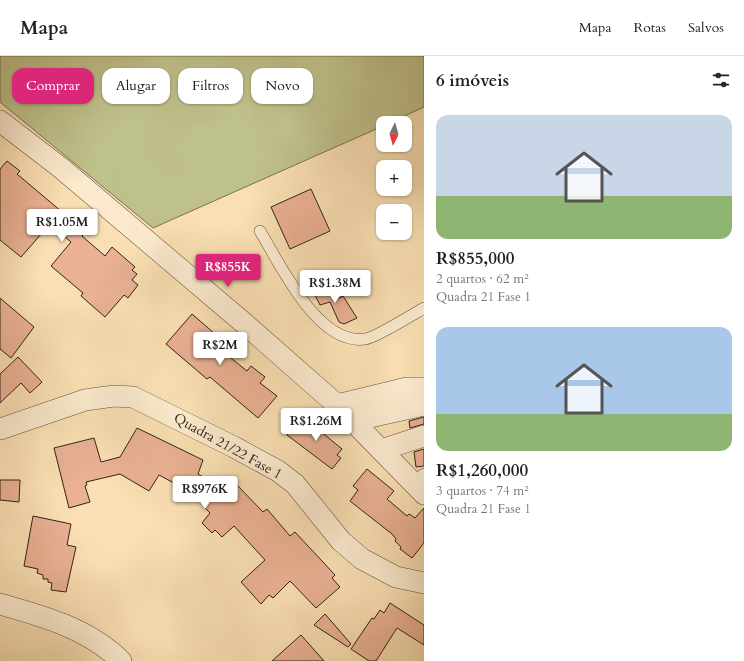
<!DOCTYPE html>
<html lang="pt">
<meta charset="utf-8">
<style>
body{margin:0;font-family:Cardo,serif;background:#f2f2f2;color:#202124;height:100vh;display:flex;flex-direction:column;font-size:15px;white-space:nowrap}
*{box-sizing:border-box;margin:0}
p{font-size:13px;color:#757577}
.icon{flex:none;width:22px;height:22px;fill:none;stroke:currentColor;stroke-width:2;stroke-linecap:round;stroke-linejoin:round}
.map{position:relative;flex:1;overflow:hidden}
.side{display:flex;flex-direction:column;background:#fff;width:320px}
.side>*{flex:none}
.guide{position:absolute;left:12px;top:12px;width:352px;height:36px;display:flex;gap:8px}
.needle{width:26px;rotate:185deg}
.controls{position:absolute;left:376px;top:60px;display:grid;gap:8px}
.controls a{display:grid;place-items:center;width:36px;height:36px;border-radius:8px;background:#fff;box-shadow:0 1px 3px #0004;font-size:20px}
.price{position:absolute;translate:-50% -34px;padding:0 9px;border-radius:4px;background:#fff;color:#222;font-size:13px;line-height:26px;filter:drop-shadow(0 1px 2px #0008)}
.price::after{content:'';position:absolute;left:50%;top:24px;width:12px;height:9px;margin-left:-6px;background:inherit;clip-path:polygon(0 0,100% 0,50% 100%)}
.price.current{background:#db2777;color:#fff}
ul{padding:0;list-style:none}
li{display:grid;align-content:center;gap:8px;height:212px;padding:0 12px}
li span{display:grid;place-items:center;height:124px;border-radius:12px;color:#555}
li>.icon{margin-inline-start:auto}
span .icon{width:72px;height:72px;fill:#fffc;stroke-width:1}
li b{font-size:17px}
h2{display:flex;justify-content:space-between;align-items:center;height:48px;padding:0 12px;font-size:17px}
.pill{padding:0 14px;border-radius:12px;background:#fff;box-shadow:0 1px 3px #0004;font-size:14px;line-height:36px}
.pill.current{background:#db2777;color:#fff}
header{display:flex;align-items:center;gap:24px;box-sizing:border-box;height:56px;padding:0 20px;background:#fff;border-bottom:1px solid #e0e0e0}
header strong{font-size:19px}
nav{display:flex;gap:22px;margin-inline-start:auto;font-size:14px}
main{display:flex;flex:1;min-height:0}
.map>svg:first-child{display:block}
</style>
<header>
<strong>Mapa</strong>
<nav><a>Mapa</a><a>Rotas</a><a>Salvos</a></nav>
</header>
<main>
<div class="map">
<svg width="424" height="605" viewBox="0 0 424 605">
<rect width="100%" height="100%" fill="#f9dfb3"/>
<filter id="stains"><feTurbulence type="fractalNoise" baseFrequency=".005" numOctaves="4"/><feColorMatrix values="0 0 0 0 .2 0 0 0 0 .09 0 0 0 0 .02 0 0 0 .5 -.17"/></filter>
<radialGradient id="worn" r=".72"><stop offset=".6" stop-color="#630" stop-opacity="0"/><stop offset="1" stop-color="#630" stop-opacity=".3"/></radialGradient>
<polygon fill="#bfc18b" stroke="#787251" points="0,0 424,0 424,51 389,67 383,67 383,70 153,172 0,46"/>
<g fill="#eab194" stroke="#312317">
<polygon points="7,105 20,115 17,118 68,161 69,160 87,175 82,180 105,200 112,191 135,211 132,214 137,218 132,224 138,229 128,242 124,239 105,261 81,240 83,237 51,210 71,186 50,168 21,201 0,184 0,113"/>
<polygon points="311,133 330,175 290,193 271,151"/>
<polygon points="328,228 331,229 336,243 335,244 343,240 357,262 344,268 339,266 330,246 320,249 313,235"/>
<polygon points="0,242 34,271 11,302 0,293"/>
<polygon points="192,258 222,284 216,290 247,315 251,310 265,321 260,327 277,340 258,362 210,321 207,323 166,288"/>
<polygon points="18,301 42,326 30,337 21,327 0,347 0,318"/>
<polygon points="302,360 342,393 337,399 341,402 332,413 287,379"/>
<polygon points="424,361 424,368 410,372 409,365"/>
<polygon points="137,372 203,404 198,418 219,431 225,425 227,427 230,424 236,430 237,429 263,456 267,453 290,480 295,476 335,519 332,522 340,531 316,552 290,525 273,542 269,539 261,548 241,526 265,504 234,470 222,481 215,474 212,477 202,467 210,457 204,451 209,446 159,419 149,435 120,418 86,426 87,429 85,430 90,446 69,452 54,392 94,382 101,406 120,401"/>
<polygon points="424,393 424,410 416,411 414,396"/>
<polygon points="367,413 394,435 387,443 407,460 409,458 415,462 424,452 424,487 412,502 400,493 401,491 395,485 396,483 392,478 350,445 358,434 353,430"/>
<polygon points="0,424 20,424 19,446 0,444"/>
<polygon points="33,460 71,468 67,489 76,491 66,536 51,534 52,527 48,526 48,523 43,523 43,519 37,517 38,513 24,510"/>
<polygon points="390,547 424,569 424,589 397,572 376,605 369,605 351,593 372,562 374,563 380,554 384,557"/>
<polygon points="325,558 351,588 348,591 314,569"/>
<polygon points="301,579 324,605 272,605"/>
</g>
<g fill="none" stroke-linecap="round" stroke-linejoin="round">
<defs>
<g id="lane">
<path d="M260 175C280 208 318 290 365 283 375 282 412 259 424 252"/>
<polyline points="412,426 424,418"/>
</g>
<g id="street">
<polyline points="0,65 61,112 245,268 337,349 424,438"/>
<polyline points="337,349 407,332 424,332"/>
<polyline points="352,365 424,349"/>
<polyline points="0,373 85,344 114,340 133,341 234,391 278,415 295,428 341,485 362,503 396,521 424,527"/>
<polyline points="381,394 424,380"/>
<path d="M0 548C43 560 89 573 121 605"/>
</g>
</defs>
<use href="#lane" stroke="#63523e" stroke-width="12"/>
<use href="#street" stroke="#63523e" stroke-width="22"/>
<use href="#lane" stroke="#fbeace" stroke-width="11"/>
<use href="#street" stroke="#fbeace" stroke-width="21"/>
</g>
<g text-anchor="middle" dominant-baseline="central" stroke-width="3" stroke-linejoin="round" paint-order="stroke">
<g font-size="14" fill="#312317" stroke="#fbeace">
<text transform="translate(228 390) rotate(29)">Quadra 21/22 Fase 1</text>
</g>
</g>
<rect width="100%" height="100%" filter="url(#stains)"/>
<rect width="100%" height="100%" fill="url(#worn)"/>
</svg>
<div class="controls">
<a><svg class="needle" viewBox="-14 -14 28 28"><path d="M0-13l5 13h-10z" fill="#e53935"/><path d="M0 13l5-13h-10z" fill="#757577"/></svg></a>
<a>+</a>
<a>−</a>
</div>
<b class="price" style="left:62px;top:187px">R$1.05M</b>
<b class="price current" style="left:228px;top:232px">R$855K</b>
<b class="price" style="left:335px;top:248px">R$1.38M</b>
<b class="price" style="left:220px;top:310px">R$2M</b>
<b class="price" style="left:316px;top:386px">R$1.26M</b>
<b class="price" style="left:205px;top:454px">R$976K</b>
<div class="guide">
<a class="pill current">Comprar</a>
<a class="pill">Alugar</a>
<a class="pill">Filtros</a>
<a class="pill">Novo</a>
</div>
</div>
<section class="side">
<h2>6 imóveis<svg class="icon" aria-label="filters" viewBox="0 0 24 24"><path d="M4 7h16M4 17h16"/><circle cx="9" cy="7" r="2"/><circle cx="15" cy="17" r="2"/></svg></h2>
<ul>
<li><span style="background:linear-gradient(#c9d6e8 65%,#8fb573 0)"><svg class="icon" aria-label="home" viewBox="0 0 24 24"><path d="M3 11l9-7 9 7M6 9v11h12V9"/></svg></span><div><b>R$855,000</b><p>2 quartos · 62 m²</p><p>Quadra 21 Fase 1</p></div></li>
<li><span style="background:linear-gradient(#a9c7e8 70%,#8fb573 0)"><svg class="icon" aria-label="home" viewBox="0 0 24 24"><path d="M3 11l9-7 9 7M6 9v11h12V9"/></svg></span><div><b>R$1,260,000</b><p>3 quartos · 74 m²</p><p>Quadra 21 Fase 1</p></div></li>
</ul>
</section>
</main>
